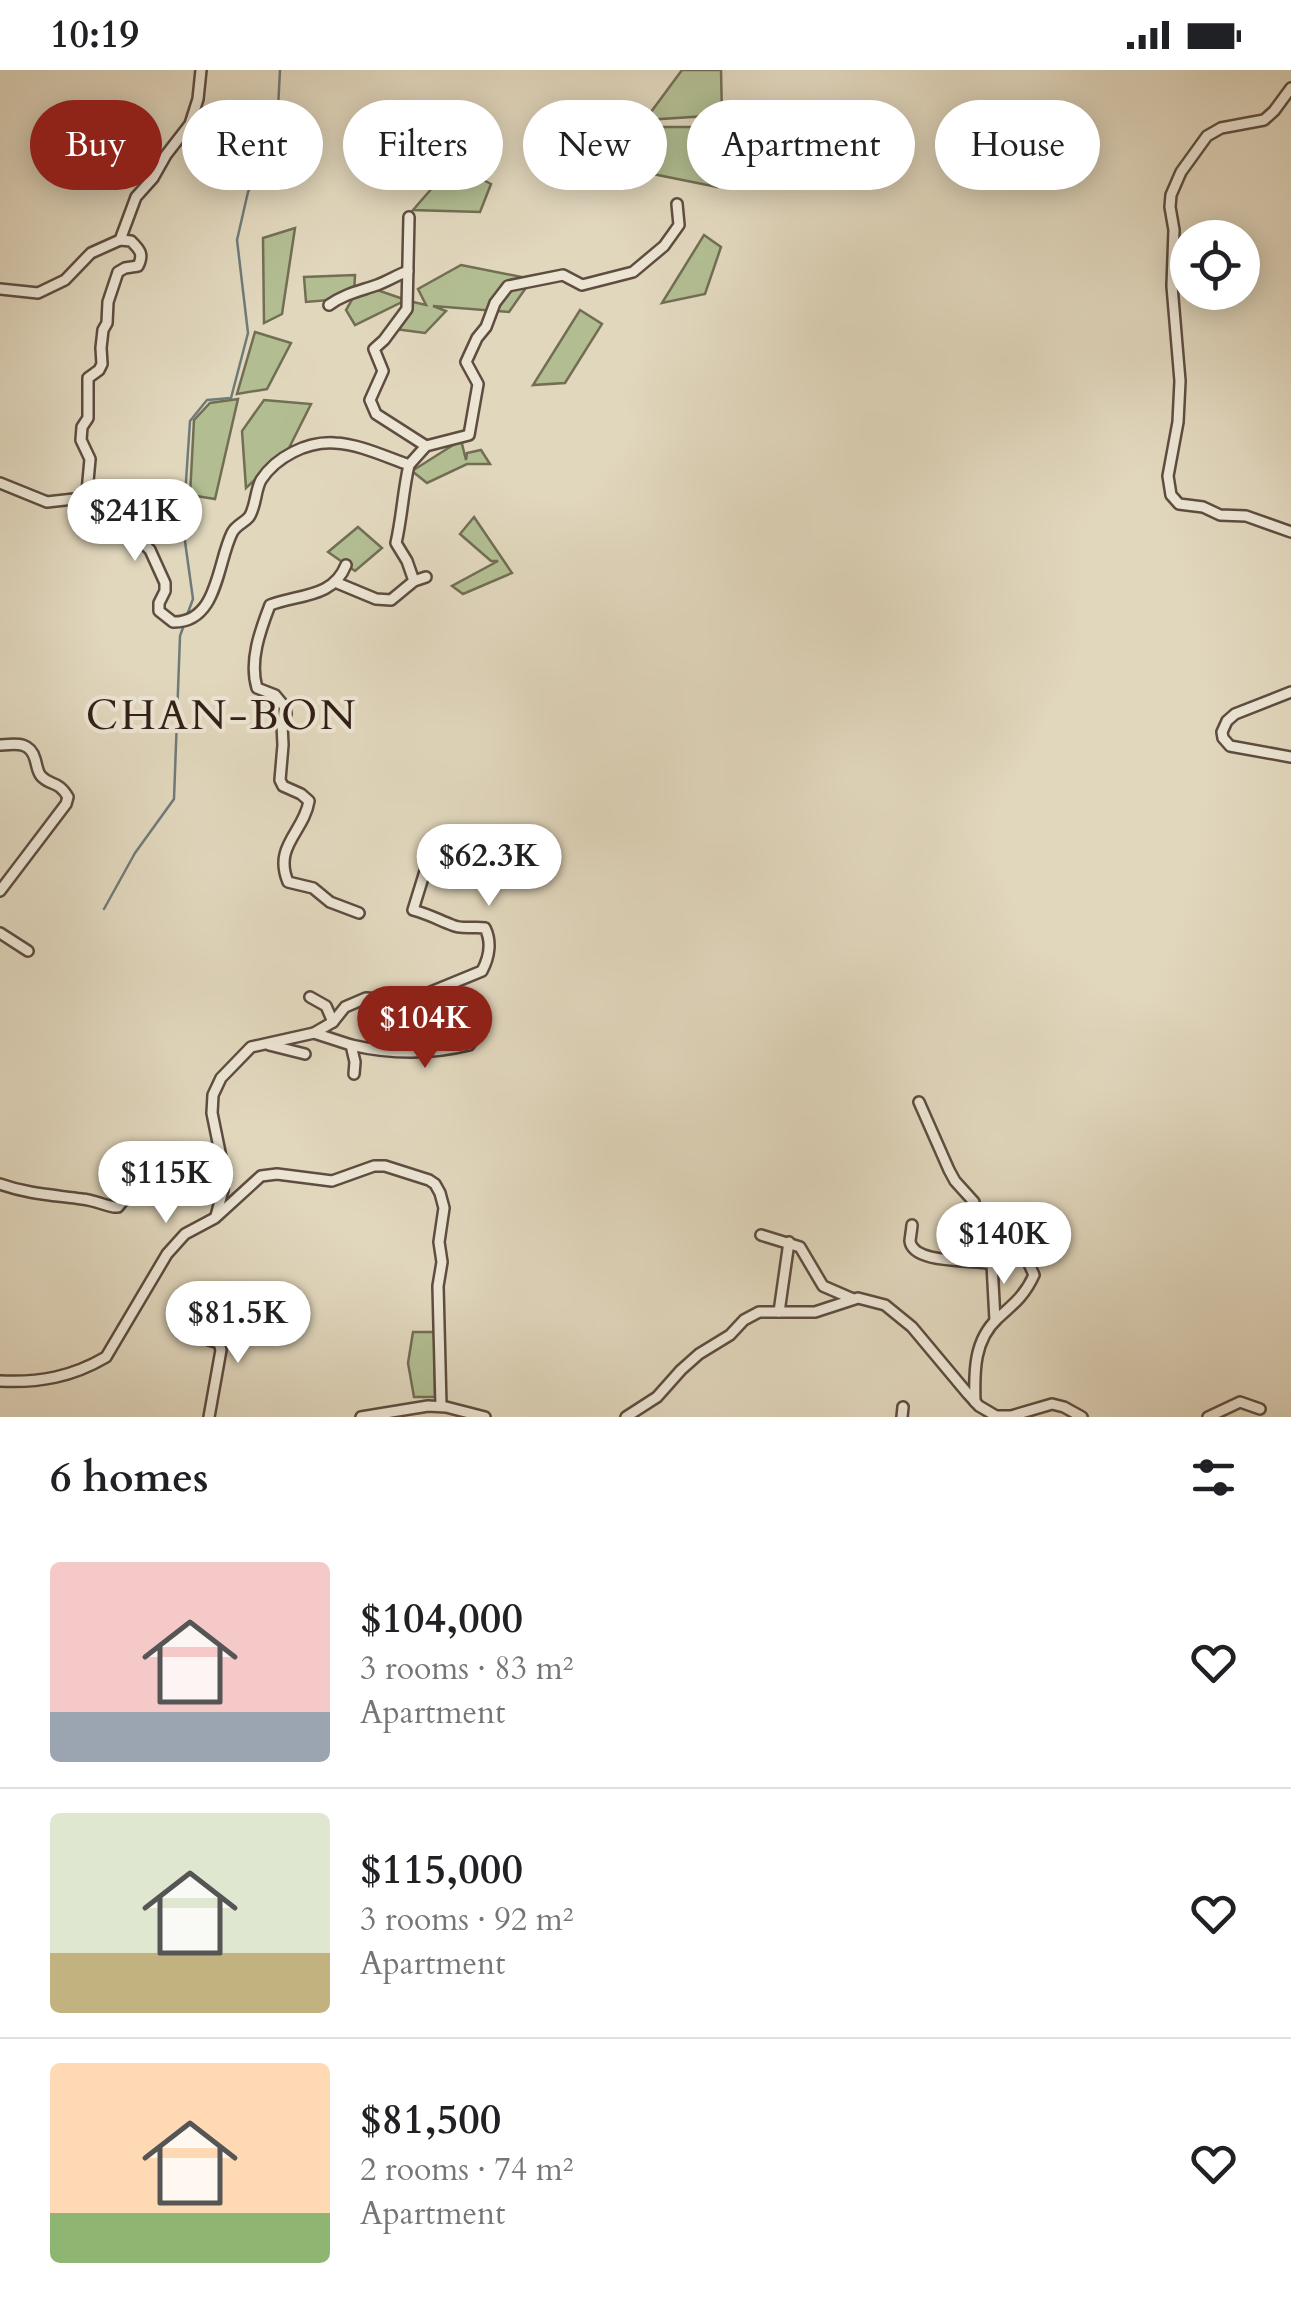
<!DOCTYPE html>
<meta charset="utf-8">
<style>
body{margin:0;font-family:Cardo,serif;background:#f6f6f6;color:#202124;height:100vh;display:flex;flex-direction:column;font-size:38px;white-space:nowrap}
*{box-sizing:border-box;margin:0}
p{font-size:32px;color:#757577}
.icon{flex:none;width:55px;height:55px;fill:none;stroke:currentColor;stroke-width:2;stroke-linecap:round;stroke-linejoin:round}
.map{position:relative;height:1347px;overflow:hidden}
.details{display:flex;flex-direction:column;background:#fff;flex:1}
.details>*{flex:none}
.banner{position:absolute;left:30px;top:30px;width:1232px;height:90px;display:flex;gap:20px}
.buttons{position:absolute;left:1170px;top:150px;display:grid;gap:20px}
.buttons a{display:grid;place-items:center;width:90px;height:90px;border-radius:50%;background:#fff;box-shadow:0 5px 25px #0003;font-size:50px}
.price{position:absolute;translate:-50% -85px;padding:0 22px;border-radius:35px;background:#fff;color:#222;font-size:32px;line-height:65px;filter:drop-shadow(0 2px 5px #0008)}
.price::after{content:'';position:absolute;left:50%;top:60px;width:30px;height:22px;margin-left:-15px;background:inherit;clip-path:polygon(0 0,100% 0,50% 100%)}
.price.current{background:#8f2418;color:#fff}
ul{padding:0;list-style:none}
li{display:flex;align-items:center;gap:30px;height:250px;padding:0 50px}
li+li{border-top:2px solid #e0e0e0}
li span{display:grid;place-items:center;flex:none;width:280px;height:200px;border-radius:10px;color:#555}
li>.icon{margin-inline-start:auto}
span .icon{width:120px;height:120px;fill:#fffc;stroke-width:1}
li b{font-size:42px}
h2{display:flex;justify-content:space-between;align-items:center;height:120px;padding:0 50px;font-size:42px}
.pill{padding:0 35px;border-radius:45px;background:#fff;box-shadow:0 5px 25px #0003;font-size:35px;line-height:90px}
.pill.current{background:#8f2418;color:#fff}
.status{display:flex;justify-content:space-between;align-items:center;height:70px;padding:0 50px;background:#fff;direction:ltr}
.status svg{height:28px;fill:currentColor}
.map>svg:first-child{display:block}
</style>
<div class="status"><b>10:19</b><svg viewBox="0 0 49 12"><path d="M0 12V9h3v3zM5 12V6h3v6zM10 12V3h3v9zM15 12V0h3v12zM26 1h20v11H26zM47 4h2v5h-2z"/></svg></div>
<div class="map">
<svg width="1291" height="1347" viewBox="0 0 1291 1347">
<rect width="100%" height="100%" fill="#e1d7bd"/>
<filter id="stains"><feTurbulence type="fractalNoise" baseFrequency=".002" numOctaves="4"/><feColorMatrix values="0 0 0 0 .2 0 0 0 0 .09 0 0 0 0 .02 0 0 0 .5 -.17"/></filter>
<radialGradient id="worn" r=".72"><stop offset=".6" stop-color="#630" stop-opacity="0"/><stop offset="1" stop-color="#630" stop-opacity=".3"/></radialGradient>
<g fill="#b2be92" stroke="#726e54" stroke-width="2.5">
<polygon points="682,0 721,0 722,45 645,50"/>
<polygon points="662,57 716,57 717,117 643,102"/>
<polygon points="453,94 491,114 480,142 413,140"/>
<polygon points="295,158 282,244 264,253 263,168"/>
<polygon points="704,165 721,177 705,224 662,233"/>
<polygon points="461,195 532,209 509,242 433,236 446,241 425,263 395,259 413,232 426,235 418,219"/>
<polygon points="355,205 354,226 363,215 406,230 355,255 346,240 353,228 306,232 304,207"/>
<polygon points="580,240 602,254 565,313 533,315"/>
<polygon points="255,262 291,273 267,319 237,324"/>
<polygon points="238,329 215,429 190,425 194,350 210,333"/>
<polygon points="264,330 311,334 289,378 246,418 242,361"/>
<polygon points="461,370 466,390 467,383 481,380 490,394 467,394 427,413 412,401"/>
<polygon points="474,447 512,503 463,524 452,516 498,491 491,491 460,464"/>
<polygon points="358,457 382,478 355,501 328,482"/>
<polygon points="413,1262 434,1262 435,1327 414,1327 408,1293"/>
</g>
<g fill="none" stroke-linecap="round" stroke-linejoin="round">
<g stroke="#6e7b78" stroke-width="2.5">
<polyline points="187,545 193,529 183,457 190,351 207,330 231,328 248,263 237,170 248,122 277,58 280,0"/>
<polyline points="104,839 135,783 174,729 180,566 185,552"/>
</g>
<defs>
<g id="minor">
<polyline points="1291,18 1274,41 1264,50 1221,58 1207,66 1181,102 1171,125 1170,137 1174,160 1172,216 1180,311 1178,352 1168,406 1171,425 1179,434 1203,437 1220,445 1246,446 1291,462"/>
<polyline points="409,147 407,239 384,270 374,279 383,301 370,330 376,344 426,376"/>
<polyline points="0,219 38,223 65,210 91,183 120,170 136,127 153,108 166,85 190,54 198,29 201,0"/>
<path d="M329 235C344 224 360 221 377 215 388 211 397 205 408 201"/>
<polyline points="409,395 426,376 469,365 478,314 466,292 477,268 486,257 495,233 508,216 563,205 582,215 633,202 664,176 679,155 677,134"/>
<path d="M0 413 47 432 83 428 87 422 90 389 81 370 82 357 88 348V308L99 300 102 294 101 278 103 260 107 253 108 232 118 202 125 198 138 196C144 184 140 180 131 171L120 170"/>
<path d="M88 417 150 480 165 513V521L159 533V541L173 552C218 553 217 493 232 463 236 455 244 453 249 447 256 437 255 421 261 410 276 387 307 371 335 373 359 374 386 387 409 395 403 421 402 447 396 473L407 491 414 511"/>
<path d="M346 495C333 528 299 524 270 535 260 561 249 591 257 618L275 625 285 637 286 644 282 654 283 675 280 710 283 716 301 724 309 731C304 762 273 776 288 812L313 818 330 832 359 843"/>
<polyline points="335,512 376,529 391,530 414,511 426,507"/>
<polyline points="1291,622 1235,644 1227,651 1222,662 1223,668 1230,676 1291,687"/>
<path d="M0 675C16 674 30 671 35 689 37 695 37 701 41 706 50 716 58 710 68 727L66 734 0 821"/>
<polyline points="0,863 28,881"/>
<polyline points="310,927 326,936 333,952"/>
<polyline points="314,963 351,975 355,992 354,1004"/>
<polyline points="269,975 305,984"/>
<path d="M351 975C390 984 429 985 469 975L475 967"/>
<path d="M919 1032 949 1100 955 1111 974 1132 977 1158 987 1164 1011 1167 1025 1185 1034 1205C1025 1225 1014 1234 998 1248 974 1270 974 1301 975 1332"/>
<path d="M0 1114C28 1124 53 1125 82 1129 93 1130 104 1135 114 1137H118L155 1091 161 1090 200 1101 223 1120"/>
<path d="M216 1146 223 1120 224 1102 212 1043 213 1025 221 1008 251 977 314 963 333 952 345 937 366 928 409 931 482 901C489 888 492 872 485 858 474 856 462 860 452 855 439 850 428 844 413 840L426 798H457"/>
<path d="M912 1155C912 1157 910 1170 910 1171 913 1195 975 1189 992 1194L995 1250"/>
<polyline points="761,1165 800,1177 823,1216 853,1229"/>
<polyline points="779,1242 789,1172"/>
<polyline points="205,1246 204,1266 209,1270 219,1273 221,1280 209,1347"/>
<path d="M0 1311C39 1313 72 1307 106 1287L167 1184 185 1164 215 1148 261 1106 277 1104 332 1111 374 1096H385L429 1110 435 1114 440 1123 444 1138 439 1172 442 1192 438 1216 441 1336"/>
<polyline points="361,1347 428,1336 446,1337 485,1347"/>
<polyline points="626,1347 657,1327 681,1300 699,1284 730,1265 744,1250 759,1242 815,1242 858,1228 885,1235 912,1257 968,1324 979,1336 996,1346 1011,1346 1052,1334 1064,1337 1082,1347"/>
<polyline points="902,1347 903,1337"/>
<polyline points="1208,1347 1240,1332 1260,1339"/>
</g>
</defs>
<use href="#minor" stroke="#5e4d40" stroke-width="14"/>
<use href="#minor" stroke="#ece5d4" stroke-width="9"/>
</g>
<g text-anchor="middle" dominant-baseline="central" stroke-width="8" stroke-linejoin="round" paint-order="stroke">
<g font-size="42" letter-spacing="2.5" fill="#331f16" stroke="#ece5d4">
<text x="222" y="645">CHAN-BON</text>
</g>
</g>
<rect width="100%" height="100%" filter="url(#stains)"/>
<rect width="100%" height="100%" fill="url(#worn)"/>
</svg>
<div class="buttons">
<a><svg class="icon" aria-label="locate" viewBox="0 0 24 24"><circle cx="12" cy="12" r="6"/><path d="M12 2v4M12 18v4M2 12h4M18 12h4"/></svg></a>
</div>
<b class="price" style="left:135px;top:494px">$241K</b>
<b class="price" style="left:489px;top:839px">$62.3K</b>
<b class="price current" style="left:425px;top:1001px">$104K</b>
<b class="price" style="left:166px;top:1156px">$115K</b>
<b class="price" style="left:1004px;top:1217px">$140K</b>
<b class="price" style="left:238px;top:1296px">$81.5K</b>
<div class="banner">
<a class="pill current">Buy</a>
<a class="pill">Rent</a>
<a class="pill">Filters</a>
<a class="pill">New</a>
<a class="pill">Apartment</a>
<a class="pill">House</a>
</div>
</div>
<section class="details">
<h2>6 homes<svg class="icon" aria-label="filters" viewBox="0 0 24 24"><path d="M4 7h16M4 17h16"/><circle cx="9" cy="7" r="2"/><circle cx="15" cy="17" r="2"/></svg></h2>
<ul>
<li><span style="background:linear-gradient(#f6c9c9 75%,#9aa5b1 0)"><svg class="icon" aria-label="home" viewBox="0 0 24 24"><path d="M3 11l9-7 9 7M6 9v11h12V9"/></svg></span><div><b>$104,000</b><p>3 rooms · 83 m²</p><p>Apartment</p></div><svg class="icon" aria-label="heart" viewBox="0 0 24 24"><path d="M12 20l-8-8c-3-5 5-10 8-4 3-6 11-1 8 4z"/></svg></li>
<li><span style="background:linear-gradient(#dfe7d0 70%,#c2b280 0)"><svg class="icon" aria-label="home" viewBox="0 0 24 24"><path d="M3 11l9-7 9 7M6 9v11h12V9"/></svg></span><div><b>$115,000</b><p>3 rooms · 92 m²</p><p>Apartment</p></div><svg class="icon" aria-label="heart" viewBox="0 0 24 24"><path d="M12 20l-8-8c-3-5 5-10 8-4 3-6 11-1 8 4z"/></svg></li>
<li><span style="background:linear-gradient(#ffd9b3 75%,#8fb573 0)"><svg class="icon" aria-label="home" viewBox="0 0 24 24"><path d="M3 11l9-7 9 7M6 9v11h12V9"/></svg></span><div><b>$81,500</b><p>2 rooms · 74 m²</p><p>Apartment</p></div><svg class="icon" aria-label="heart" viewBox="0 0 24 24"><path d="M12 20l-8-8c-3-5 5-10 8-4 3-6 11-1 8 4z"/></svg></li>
</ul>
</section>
